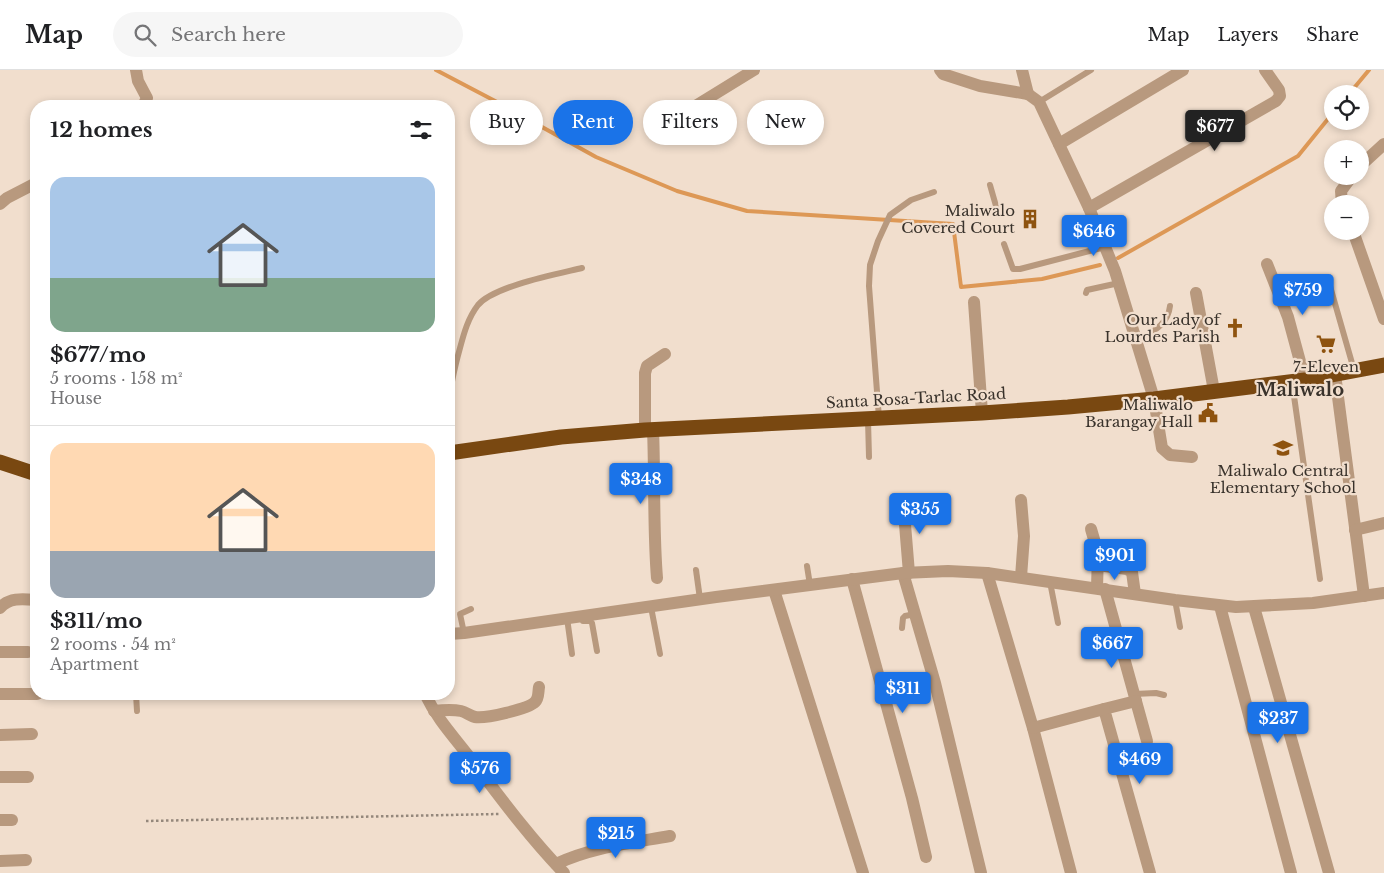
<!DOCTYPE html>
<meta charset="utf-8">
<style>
body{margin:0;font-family:"Libre Baskerville",serif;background:#f6f6f6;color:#202124;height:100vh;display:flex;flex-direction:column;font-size:19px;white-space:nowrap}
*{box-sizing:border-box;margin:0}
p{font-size:16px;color:#757577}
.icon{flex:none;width:28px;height:28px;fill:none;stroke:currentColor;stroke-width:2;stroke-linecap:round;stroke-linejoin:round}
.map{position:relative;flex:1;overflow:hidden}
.side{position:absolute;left:30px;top:30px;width:425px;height:600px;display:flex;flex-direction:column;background:#fff;border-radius:20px;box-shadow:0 2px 8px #0003}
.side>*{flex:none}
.hud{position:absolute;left:470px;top:30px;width:475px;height:45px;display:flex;gap:10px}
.controls{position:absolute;left:1324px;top:15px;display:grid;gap:10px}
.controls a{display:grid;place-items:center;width:45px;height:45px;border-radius:50%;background:#fff;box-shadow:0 2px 8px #0003;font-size:25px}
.price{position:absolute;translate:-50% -42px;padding:0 11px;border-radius:5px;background:#1a73e8;color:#fff;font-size:16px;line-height:32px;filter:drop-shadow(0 1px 2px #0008)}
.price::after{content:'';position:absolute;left:50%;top:30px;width:15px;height:11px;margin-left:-8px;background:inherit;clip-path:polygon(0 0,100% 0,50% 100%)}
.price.on{background:#222;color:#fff}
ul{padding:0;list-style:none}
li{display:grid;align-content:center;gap:10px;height:265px;padding:0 20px}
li+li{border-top:1px solid #e0e0e0}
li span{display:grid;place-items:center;height:155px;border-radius:15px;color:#555}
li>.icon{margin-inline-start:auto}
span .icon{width:90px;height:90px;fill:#fffc;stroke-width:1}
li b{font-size:21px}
h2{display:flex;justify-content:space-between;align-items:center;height:60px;padding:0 20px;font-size:21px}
.chip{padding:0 18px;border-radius:22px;background:#fff;box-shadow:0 2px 8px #0003;font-size:18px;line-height:45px}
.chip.on{background:#1a73e8;color:#fff}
header{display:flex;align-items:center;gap:30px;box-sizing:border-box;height:70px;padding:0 25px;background:#fff;border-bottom:1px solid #e0e0e0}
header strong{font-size:24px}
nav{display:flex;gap:28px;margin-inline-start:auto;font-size:18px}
.search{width:350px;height:45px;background:#f6f6f6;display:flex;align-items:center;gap:12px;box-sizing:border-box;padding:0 18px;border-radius:28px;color:#757577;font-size:19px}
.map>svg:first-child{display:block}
</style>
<header>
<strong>Map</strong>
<div class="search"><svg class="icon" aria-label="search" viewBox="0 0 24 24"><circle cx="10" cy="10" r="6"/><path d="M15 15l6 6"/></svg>Search here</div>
<nav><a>Map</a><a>Layers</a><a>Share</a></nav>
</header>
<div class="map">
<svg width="1384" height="803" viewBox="0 0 1384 803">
<rect width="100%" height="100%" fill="#f1decd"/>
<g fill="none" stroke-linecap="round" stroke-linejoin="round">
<g stroke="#dd9856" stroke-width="4">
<polyline points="436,0 497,32 596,87 677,121 747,141 953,154 961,217 1042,209 1100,195"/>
<polyline points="1349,24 1369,0"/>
<polyline points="1118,188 1298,86 1332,44"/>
</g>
<polyline stroke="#94877b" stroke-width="2.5" stroke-dasharray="2.5 2.5" stroke-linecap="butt" points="146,751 499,744"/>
<g stroke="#b8997e" stroke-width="6">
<polyline points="1039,32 1091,0"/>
<polyline points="990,115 996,136"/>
<polyline points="1004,174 1013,199 1020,199 1105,177"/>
<polyline points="1330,216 1354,300"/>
<polyline points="1086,223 1087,220 1119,213"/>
<path d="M1137 271C1152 262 1168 255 1170 236"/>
<polyline points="1292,312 1320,509"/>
<path d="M449 335C450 316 455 296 460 278 464 263 468 248 478 235 494 216 557 204 582 198"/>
<polyline points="879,348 869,216 870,195 878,171 890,145 911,130 934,122"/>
<polyline points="868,350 869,387"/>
<polyline points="449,354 453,382"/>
<polyline points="807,496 810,515"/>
<polyline points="696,500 700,529"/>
<polyline points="1050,512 1058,553"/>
<polyline points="1175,530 1180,557"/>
<polyline points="651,537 660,584"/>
<polyline points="567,548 572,584"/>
<polyline points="583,551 590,551 592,553 597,581"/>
<polyline points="902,558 903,548 905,546 915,544"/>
<polyline points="464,563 460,544 471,539"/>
<polyline points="136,624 137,641"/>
<polyline points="1134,624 1156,623 1164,625"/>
</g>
<g stroke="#b8997e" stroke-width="12">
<polyline points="136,0 138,11 147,28 143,36"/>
<polyline points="940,0 943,4 980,16 1028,24 1039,32 1089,138 1115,201 1154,329 1162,378 1170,385 1192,387"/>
<polyline points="1022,0 1028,24"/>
<polyline points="697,35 754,0"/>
<polyline points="1059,74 1183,0"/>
<polyline points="1360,96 1384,74"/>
<polyline points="0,134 7,128 36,113"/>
<polyline points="1342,134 1341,121 1352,106"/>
<polyline points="1089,138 1276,31 1280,26 1279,20 1265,0"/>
<polyline points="1353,161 1384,249"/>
<polyline points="1267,194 1288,247 1305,310"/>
<polyline points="1196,223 1214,321"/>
<polyline points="974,232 982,343"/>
<polyline points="1335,304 1364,526"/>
<path d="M653 359C655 409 653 459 657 508"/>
<polyline points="645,360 645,303 647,296 665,284"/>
<polyline points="903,430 909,503"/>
<polyline points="1091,459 1098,483 1097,518"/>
<polyline points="1355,460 1384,453"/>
<polyline points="1098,495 1127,499 1132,502 1135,524"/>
<polyline points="903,503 935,613 981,803"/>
<polyline points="987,503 1033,658 1071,803"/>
<polyline points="1021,507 1024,466 1021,430"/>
<polyline points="852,509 912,728 926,787"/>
<polyline points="1105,519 1147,671"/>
<polyline points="774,520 863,803"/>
<polyline points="1220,536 1291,803"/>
<polyline points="1254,537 1329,803"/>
<path d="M0 538C9 527 24 529 36 530"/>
<polyline points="449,564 464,563 716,527 903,503 948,501 987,503 1175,530 1236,537 1313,533 1384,523"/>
<polyline points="0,582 28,582"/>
<polyline points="0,624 37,624"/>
<path d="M425 624C438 651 456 669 474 693 502 730 531 769 564 803"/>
<polyline points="1136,631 1104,639 1150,803"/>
<path d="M434 641C442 640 452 639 461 641 466 642 470 646 475 647 485 649 528 639 535 632 539 628 538 623 539 617"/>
<polyline points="1033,658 1104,639"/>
<polyline points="0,665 32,664"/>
<polyline points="0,707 28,707"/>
<polyline points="0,750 12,750"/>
<polyline points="0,791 26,790"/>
<path d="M556 794C592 777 631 773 670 766"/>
</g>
<g stroke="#794811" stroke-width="15">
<polyline points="449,383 561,367 645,360 982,343 1068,337 1154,329 1305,310 1384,295"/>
<polyline points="0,392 36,404"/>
</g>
</g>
<defs>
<symbol id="building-bare" viewBox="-9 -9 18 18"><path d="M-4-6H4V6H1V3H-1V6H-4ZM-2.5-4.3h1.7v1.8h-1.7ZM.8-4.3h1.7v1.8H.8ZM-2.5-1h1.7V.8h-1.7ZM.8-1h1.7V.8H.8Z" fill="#8e530f" stroke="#f1decd" stroke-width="2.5" paint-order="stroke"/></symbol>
<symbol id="church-bare" viewBox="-9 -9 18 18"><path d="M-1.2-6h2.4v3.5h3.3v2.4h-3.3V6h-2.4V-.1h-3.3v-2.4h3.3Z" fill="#8e530f" stroke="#f1decd" stroke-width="2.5" paint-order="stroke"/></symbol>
<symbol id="supermarket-bare" viewBox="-9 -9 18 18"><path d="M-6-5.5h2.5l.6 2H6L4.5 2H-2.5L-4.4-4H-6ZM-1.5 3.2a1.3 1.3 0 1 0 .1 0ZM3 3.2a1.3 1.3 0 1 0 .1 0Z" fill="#8e530f" stroke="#f1decd" stroke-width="2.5" paint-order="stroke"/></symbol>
<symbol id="civic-bare" viewBox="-9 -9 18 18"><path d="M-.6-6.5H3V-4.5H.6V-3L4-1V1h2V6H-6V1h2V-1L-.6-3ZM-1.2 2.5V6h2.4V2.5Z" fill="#8e530f" stroke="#f1decd" stroke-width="2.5" paint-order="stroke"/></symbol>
<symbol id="school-bare" viewBox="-9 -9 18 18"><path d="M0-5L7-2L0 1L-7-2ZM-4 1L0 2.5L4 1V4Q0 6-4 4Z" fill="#8e530f" stroke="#f1decd" stroke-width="2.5" paint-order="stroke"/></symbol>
</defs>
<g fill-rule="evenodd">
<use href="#building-bare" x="1016" y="135" width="28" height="28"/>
<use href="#church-bare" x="1221" y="244" width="28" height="28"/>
<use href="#supermarket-bare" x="1312" y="260" width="28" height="28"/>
<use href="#civic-bare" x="1194" y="329" width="28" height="28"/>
<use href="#school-bare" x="1269" y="364" width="28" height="28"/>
</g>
<g text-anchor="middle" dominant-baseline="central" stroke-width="4.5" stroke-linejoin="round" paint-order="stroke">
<g font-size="15" fill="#39322b" stroke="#f1decd" text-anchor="end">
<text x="1015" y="140">Maliwalo<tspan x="1015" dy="17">Covered Court</tspan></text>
<text x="1220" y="249">Our Lady of<tspan x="1220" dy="17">Lourdes Parish</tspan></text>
<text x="1326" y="296" text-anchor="middle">7-Eleven</text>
<text x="1193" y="334">Maliwalo<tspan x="1193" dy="17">Barangay Hall</tspan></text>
<text x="1283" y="400" text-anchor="middle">Maliwalo Central<tspan x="1283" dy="17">Elementary School</tspan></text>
</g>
<g font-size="15" fill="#39322b" stroke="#f1decd">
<text transform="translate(916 328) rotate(-3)">Santa Rosa-Tarlac Road</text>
</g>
<g font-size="18" font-weight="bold" fill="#39322b" stroke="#f1decd">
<text x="1300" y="320">Maliwalo</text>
</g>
</g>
</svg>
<div class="controls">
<a><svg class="icon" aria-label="locate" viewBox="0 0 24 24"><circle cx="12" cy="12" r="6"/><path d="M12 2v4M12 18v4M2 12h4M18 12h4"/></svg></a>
<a>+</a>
<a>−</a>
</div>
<b class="price on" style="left:1215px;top:82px">$677</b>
<b class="price" style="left:1094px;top:187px">$646</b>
<b class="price" style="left:1303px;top:246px">$759</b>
<b class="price" style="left:641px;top:435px">$348</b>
<b class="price" style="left:920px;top:465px">$355</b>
<b class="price" style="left:1115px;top:511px">$901</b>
<b class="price" style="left:1112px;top:599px">$667</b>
<b class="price" style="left:903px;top:644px">$311</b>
<b class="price" style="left:1278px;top:674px">$237</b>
<b class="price" style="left:1140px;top:715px">$469</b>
<b class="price" style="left:480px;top:724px">$576</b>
<b class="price" style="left:616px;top:789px">$215</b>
<div class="hud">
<a class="chip">Buy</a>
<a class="chip on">Rent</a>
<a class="chip">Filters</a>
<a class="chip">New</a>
</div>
<section class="side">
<h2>12 homes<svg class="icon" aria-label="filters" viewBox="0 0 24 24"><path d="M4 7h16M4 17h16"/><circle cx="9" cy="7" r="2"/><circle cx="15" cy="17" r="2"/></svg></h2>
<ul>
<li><span style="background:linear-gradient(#a9c7e8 65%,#7fa58c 0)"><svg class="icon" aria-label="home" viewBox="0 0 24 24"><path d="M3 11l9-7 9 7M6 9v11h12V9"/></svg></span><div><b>$677/mo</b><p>5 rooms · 158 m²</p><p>House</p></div></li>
<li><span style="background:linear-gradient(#ffd9b3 70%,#9aa5b1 0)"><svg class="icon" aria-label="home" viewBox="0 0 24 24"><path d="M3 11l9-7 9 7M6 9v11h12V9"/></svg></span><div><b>$311/mo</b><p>2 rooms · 54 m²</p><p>Apartment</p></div></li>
</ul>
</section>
</div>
